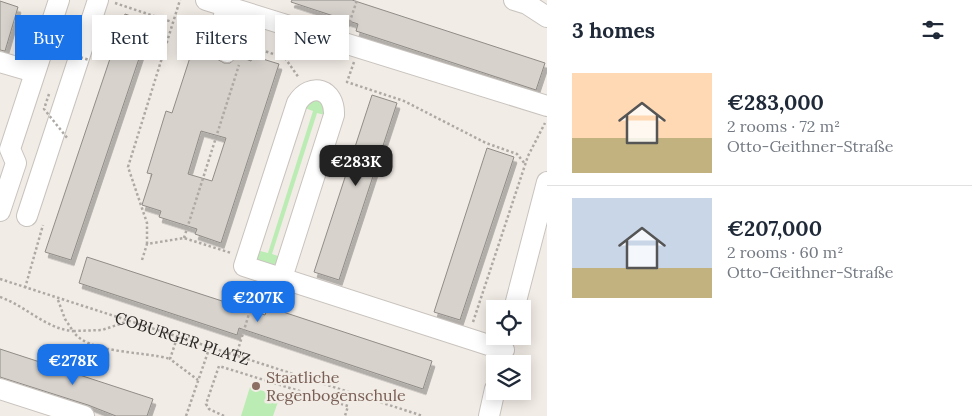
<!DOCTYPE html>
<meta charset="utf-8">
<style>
body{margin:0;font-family:Lora,serif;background:#f6f6f7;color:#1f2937;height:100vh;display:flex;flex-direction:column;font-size:19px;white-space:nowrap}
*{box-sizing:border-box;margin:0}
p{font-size:16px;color:#747a83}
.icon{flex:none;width:28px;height:28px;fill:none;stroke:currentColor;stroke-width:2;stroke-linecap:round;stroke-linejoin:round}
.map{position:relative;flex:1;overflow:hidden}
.details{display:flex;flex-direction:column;background:#fff;width:425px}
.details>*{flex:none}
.hud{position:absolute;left:15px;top:15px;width:456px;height:45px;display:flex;gap:10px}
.controls{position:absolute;left:486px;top:300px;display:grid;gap:10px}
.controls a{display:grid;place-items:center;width:45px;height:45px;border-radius:0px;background:#fff;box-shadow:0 2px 12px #0003;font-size:25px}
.price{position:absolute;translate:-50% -42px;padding:0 11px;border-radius:10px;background:#1a73e8;color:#fff;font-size:16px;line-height:32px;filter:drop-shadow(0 1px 2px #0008)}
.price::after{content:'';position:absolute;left:50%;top:30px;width:15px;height:11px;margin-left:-8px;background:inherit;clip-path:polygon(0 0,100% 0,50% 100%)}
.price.active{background:#222;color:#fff}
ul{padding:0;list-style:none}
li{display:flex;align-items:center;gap:15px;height:125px;padding:0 25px}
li+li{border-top:1px solid #e0e1e3}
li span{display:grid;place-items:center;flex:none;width:140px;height:100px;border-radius:0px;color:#555}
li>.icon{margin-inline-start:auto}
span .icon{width:60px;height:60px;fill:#fffc;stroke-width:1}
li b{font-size:21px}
h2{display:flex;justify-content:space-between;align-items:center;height:60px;padding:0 25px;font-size:21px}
.chip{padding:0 18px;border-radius:0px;background:#fff;box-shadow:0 2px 12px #0003;font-size:18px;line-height:45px}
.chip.active{background:#1a73e8;color:#fff}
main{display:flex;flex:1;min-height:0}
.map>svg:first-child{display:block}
</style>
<main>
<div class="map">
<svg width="547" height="416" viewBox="0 0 547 416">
<defs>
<filter id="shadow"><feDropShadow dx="3" dy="5.5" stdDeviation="0" flood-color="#0004"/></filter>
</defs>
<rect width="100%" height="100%" fill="#f2ece6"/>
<g fill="#baecb4">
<polygon points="319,99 329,116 317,113 272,254 284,258 279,265 272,268 258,263 255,256 256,250 268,253 313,111 302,107 306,101"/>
<polygon points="250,387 280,396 273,416 241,416"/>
</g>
<g fill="#d7d2cc" stroke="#908c87" fill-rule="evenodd" filter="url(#shadow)">
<polygon points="292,0 352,0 545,63 536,90 356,31 358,24 291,2"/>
<polygon points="0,1 18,7 5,51 0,50"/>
<polygon points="125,14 151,23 71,260 45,252"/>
<path d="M195 42 202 44 204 56 210 59H217L224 63H230L238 56 251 61 253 56 279 64 221 243 195 234 197 229 159 217 161 211 142 205 152 174 147 173 166 111 172 113ZM201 131 226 138 212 181 188 174Z"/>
<polygon points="372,95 397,103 339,280 314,272"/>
<polygon points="487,148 514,157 460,320 434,312"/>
<polygon points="87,257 265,315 268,307 432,361 423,389 239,328 237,335 79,283"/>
<polygon points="0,349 153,399 147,416 116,416 88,405 0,377"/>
</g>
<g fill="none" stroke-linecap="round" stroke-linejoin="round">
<defs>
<g id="minor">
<polyline points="206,0 547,106"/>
<polyline points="514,0 527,4 547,17"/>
<polyline points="213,48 227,7"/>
<polyline points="227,52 240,11"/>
<polyline points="0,62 34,72"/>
<polyline points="0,211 16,163 10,149 59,0"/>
<polyline points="27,216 98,0"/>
<path d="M282 278 334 115C335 89 311 81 297 103L244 266 504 350"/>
<polyline points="514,309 547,182"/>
<polyline points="0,389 84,416"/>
<polyline points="489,416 495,389"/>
</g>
</defs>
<use href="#minor" stroke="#c9c3be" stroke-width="22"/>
<g stroke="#aea9a4" stroke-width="2.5" stroke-dasharray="2.5 2.5" stroke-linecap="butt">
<polyline points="115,3 172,22"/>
<polyline points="348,27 357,0"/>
<polyline points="247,45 285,58 299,78"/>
<polyline points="354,62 347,82 404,101 486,143 517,154 525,164"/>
<polyline points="184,238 239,65"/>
<polyline points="147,244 147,223 128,167 180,0"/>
<polyline points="142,260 147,244 184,238 231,253"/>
<path id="s1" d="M0 279 423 416"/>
<polyline points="25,288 43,225"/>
<path d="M0 297C26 306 46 329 73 331 87 354 145 351 170 359"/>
<polyline points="58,300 65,319 73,331 102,330 126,322"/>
<polyline points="473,322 528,156 545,123"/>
<polyline points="177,338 170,359 198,380"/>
<polyline points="236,356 257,288"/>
<polyline points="186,416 209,349"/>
<polyline points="224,416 209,409 206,404 219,366 348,406 345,416"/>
</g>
<use href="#minor" stroke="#fff" stroke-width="20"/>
<g stroke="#aea9a4" stroke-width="2.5" stroke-dasharray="2.5 2.5" stroke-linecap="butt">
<polyline points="71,54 89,60"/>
<polyline points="49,94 44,109 68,139"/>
</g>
</g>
<circle fill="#8d6e63" stroke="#f2ece6" stroke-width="2" cx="256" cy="386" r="5"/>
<g text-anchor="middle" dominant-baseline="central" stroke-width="5" stroke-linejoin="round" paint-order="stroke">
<g font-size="16" fill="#272523" stroke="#f2ece6">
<text stroke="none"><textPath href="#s1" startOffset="192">COBURGER PLATZ</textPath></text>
</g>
<g font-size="16" fill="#785e54" stroke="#f2ece6" text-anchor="start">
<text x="266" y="377">Staatliche<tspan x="266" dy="18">Regenbogenschule</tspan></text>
</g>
</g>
</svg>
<div class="controls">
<a><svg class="icon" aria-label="locate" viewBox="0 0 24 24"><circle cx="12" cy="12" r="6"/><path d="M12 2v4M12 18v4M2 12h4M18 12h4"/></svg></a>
<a><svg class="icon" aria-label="layers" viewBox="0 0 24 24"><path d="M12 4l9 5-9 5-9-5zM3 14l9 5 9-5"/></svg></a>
</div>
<b class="price active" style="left:356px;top:187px">€283K</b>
<b class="price" style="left:258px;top:323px">€207K</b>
<b class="price" style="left:73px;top:386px">€278K</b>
<div class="hud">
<a class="chip active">Buy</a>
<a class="chip">Rent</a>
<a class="chip">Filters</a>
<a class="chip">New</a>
</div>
</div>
<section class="details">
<h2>3 homes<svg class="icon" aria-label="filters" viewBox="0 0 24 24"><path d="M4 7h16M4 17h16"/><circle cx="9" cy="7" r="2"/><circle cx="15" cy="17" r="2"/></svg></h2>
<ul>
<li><span style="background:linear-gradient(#ffd9b3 65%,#c2b280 0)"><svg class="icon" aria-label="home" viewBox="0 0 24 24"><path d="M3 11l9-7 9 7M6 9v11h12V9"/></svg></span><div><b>€283,000</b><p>2 rooms · 72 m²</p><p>Otto-Geithner-Straße</p></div></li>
<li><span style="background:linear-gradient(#c9d6e8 70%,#c2b280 0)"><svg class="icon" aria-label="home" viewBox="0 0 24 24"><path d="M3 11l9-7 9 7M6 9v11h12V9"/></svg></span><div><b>€207,000</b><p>2 rooms · 60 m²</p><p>Otto-Geithner-Straße</p></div></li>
</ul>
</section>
</main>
